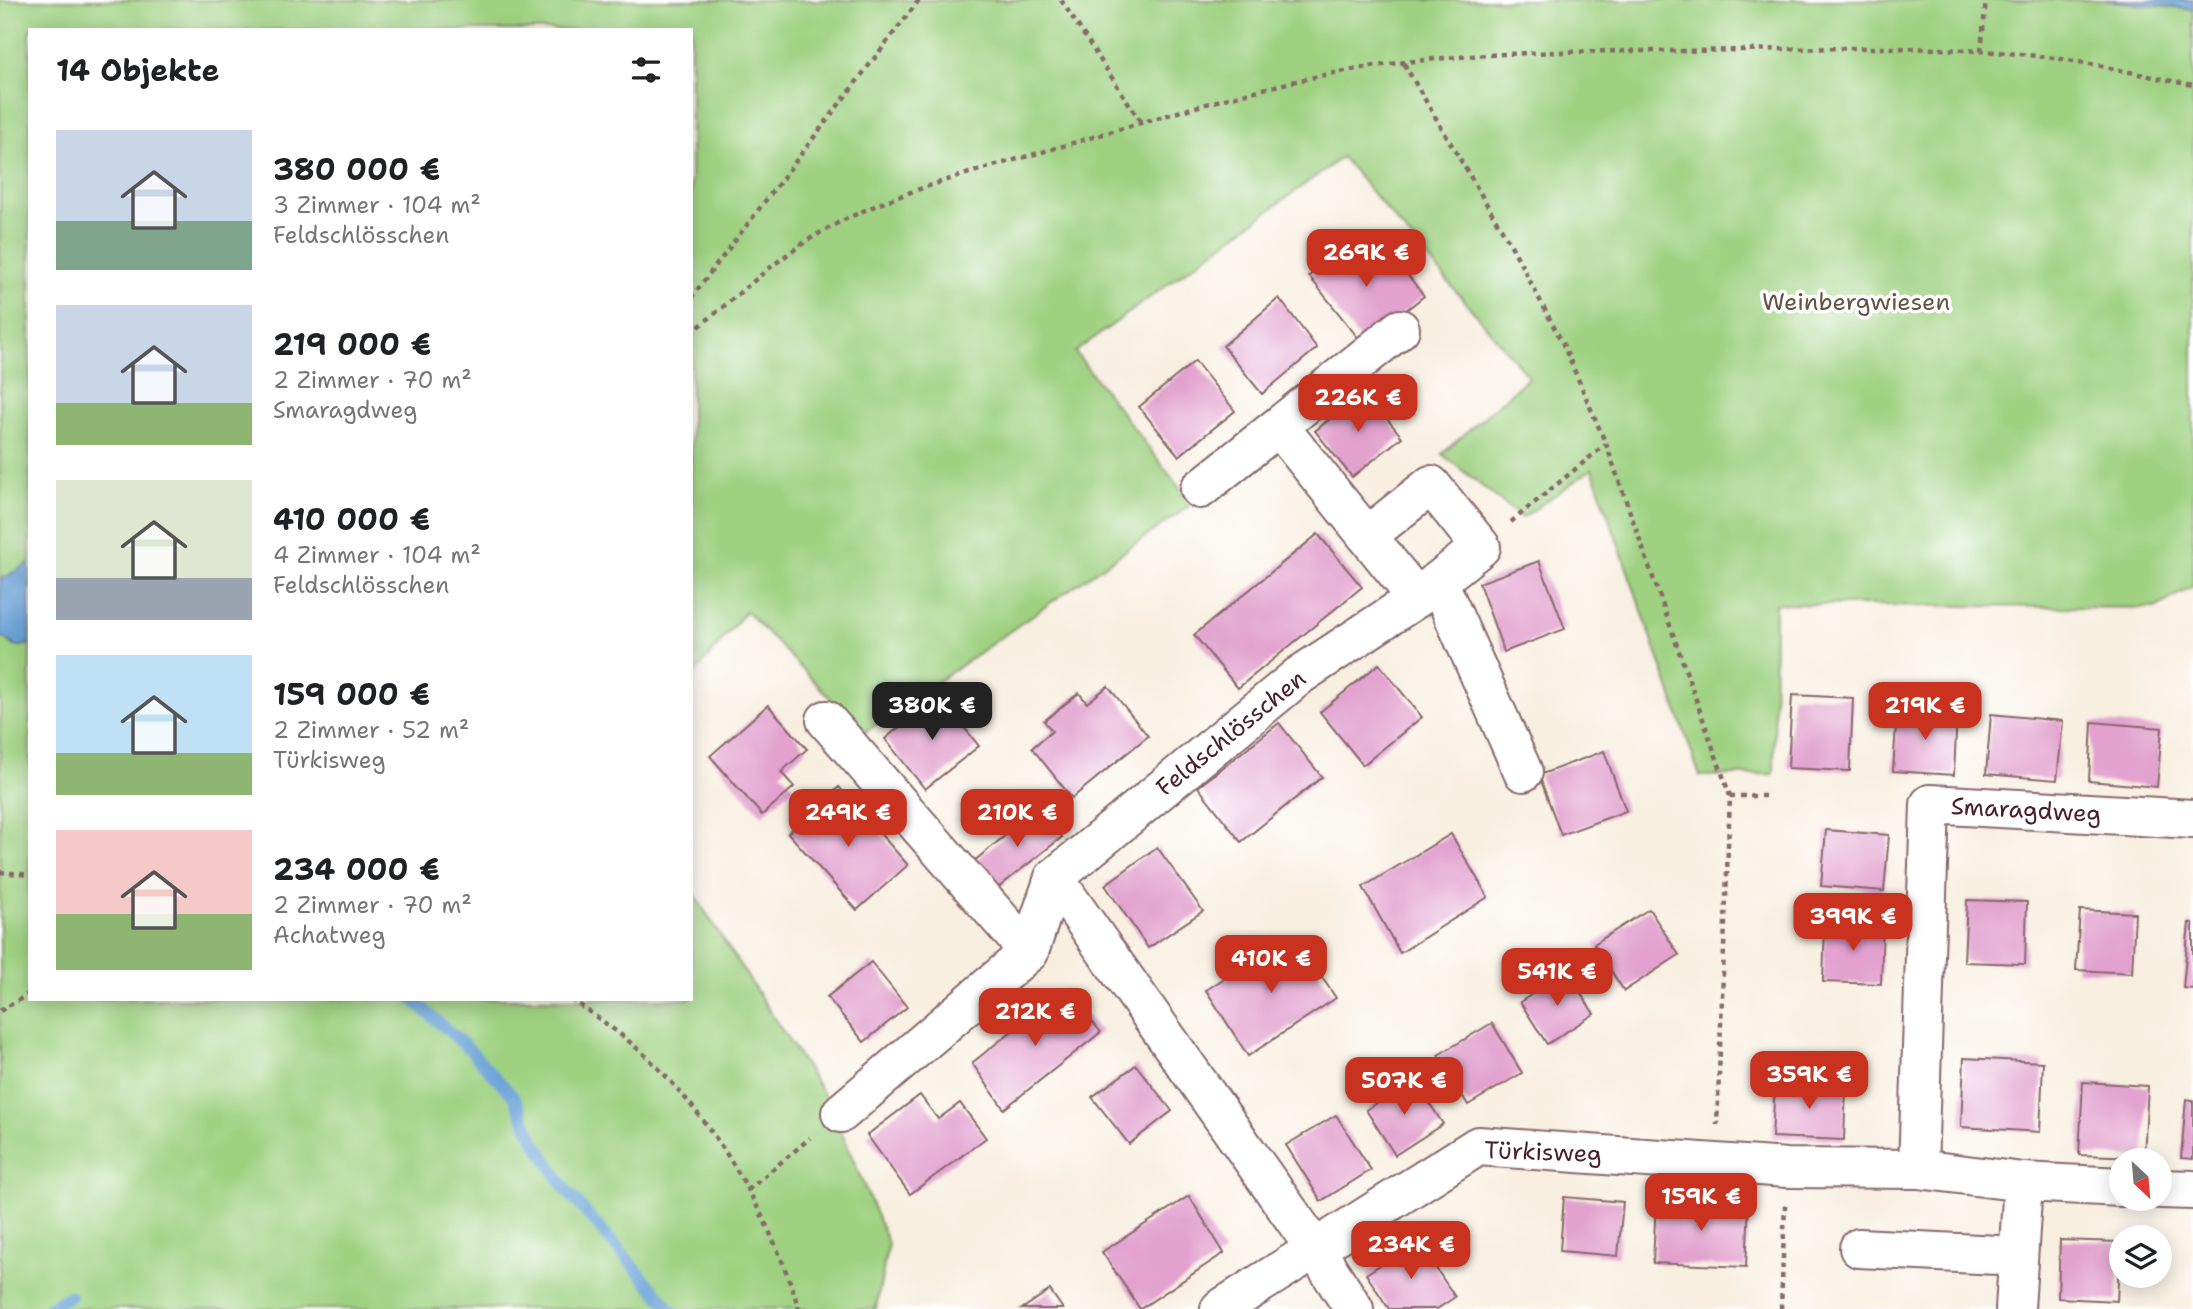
<!DOCTYPE html>
<html lang="de">
<meta charset="utf-8">
<style>
body{margin:0;font-family:"Shantell Sans",sans-serif;background:#f6f6f6;color:#202124;height:100vh;display:flex;flex-direction:column;font-size:26px;white-space:nowrap}
*{box-sizing:border-box;margin:0}
p{font-size:23px;color:#757577}
.icon{flex:none;width:38px;height:38px;fill:none;stroke:currentColor;stroke-width:2;stroke-linecap:round;stroke-linejoin:round}
.map{position:relative;flex:1;overflow:hidden}
.details{position:absolute;left:28px;top:28px;width:665px;height:973px;display:flex;flex-direction:column;background:#fff;border-radius:0px;box-shadow:0 4px 18px #0003}
.details>*{flex:none}
.needle{width:46px;rotate:154deg}
.controls{position:absolute;left:2109px;top:1148px;display:grid;gap:14px}
.controls a{display:grid;place-items:center;width:63px;height:63px;border-radius:50%;background:#fff;box-shadow:0 4px 18px #0003;font-size:35px}
.price{position:absolute;translate:-50% -60px;padding:0 16px;border-radius:14px;background:#c8321e;color:#fff;font-size:23px;line-height:46px;filter:drop-shadow(0 2px 4px #0008)}
.price::after{content:'';position:absolute;left:50%;top:42px;width:21px;height:16px;margin-left:-10px;background:inherit;clip-path:polygon(0 0,100% 0,50% 100%)}
.price.current{background:#222;color:#fff}
ul{padding:0;list-style:none}
li{display:flex;align-items:center;gap:21px;height:175px;padding:0 28px}
li span{display:grid;place-items:center;flex:none;width:196px;height:140px;border-radius:0px;color:#555}
li>.icon{margin-inline-start:auto}
span .icon{width:84px;height:84px;fill:#fffc;stroke-width:1}
li b{font-size:30px}
h2{display:flex;justify-content:space-between;align-items:center;height:84px;padding:0 28px;font-size:30px}
.map>svg:first-child{display:block}
</style>
<div class="map">
<svg width="2193" height="1309" viewBox="0 0 2193 1309">
<rect width="100%" height="100%" fill="#fff"/>
<filter id="ink" filterUnits="userSpaceOnUse"><feTurbulence type="fractalNoise" baseFrequency=".0143" numOctaves="2"/><feDisplacementMap in="SourceGraphic" scale="14" xChannelSelector="R" yChannelSelector="G"/><feConvolveMatrix kernelMatrix="1 2 1 2 8 2 1 2 1" color-interpolation-filters="sRGB"/></filter>
<filter id="wash" filterUnits="userSpaceOnUse"><feTurbulence type="fractalNoise" baseFrequency=".00686" numOctaves="4" result="noise"/><feDisplacementMap in="SourceGraphic" scale="28" xChannelSelector="R" yChannelSelector="G"/><feGaussianBlur stdDeviation="1.57" result="paint"/><feColorMatrix in="noise" values="0 0 0 0 0 0 0 0 0 0 0 0 0 0 0 0 0 1.4 0 .05"/><feComposite in="paint" operator="in"/></filter>
<g filter="url(#wash)">
<rect width="100%" height="100%" fill="#f8efe1"/>
<polygon fill="#9fd181" stroke="#747856" stroke-width="2" points="0,0 2193,0 2193,586 2155,608 1775,604 1774,774 1700,776 1592,469 1522,518 1442,454 1529,377 1342,157 1075,352 1192,504 864,733 746,611 691,678 691,30 30,30 30,999 691,999 691,890 830,1104 888,1243 876,1309 0,1309"/>
<g fill="#67a0d6" stroke="#586080" stroke-width="2">
<polygon points="2104,0 2193,0 2193,10"/>
<polygon points="30,563 30,644 16,647 0,635 0,580"/>
</g>
<g fill="none" stroke-linecap="round" stroke-linejoin="round">
<g stroke="#67a0d6" stroke-width="12">
<polyline points="412,999 468,1048 514,1097 535,1142 567,1191 671,1309"/>
<polyline points="47,1309 70,1296"/>
</g>
</g>
<g id="blocks">
<g fill="#e2a1cf">
<polygon points="1355,239 1371,259 1386,247 1424,296 1363,344 1309,276"/>
<polygon points="1279,298 1317,348 1262,394 1223,346"/>
<polygon points="1195,361 1235,411 1179,456 1139,407"/>
<polygon points="1364,391 1402,437 1352,477 1315,431"/>
<polygon points="1318,534 1362,587 1238,688 1194,635"/>
<polygon points="1539,561 1565,629 1504,652 1479,583"/>
<polygon points="1379,664 1422,717 1363,765 1320,712"/>
<polygon points="1108,686 1148,736 1072,798 1032,748 1052,731 1044,721 1079,693 1087,703"/>
<polygon points="938,695 979,746 925,789 885,739"/>
<polygon points="1792,695 1853,698 1850,771 1788,768"/>
<polygon points="768,705 807,749 781,772 794,787 762,815 710,756"/>
<polygon points="1897,709 1957,712 1954,775 1893,771"/>
<polygon points="1991,714 2063,721 2057,780 1986,774"/>
<polygon points="2092,722 2162,728 2157,787 2089,781"/>
<polygon points="1279,723 1322,777 1241,842 1198,787"/>
<polygon points="1604,751 1626,811 1561,835 1539,775"/>
<polygon points="839,787 908,865 857,910 788,833"/>
<polygon points="1039,808 1062,837 994,891 973,862"/>
<polygon points="1826,830 1889,835 1884,891 1821,886"/>
<polygon points="1451,834 1488,897 1400,953 1363,887"/>
<polygon points="1157,847 1203,911 1148,948 1105,885"/>
<polygon points="1967,900 2027,902 2025,964 1964,962"/>
<polygon points="1649,909 1679,955 1624,991 1594,944"/>
<polygon points="2080,910 2135,913 2132,973 2076,970"/>
<polygon points="1825,922 1883,924 1881,984 1823,982"/>
<polygon points="2189,923 2193,923 2193,989 2183,988"/>
<polygon points="1293,935 1336,998 1248,1056 1206,990"/>
<polygon points="871,962 907,1007 864,1042 827,997"/>
<polygon points="1567,972 1594,1014 1547,1044 1520,1002"/>
<polygon points="1064,989 1101,1032 1004,1109 972,1063"/>
<polygon points="1492,1023 1522,1073 1468,1105 1438,1055"/>
<polygon points="1964,1058 2043,1062 2040,1132 1961,1127"/>
<polygon points="1136,1065 1172,1111 1129,1144 1092,1097"/>
<polygon points="1414,1079 1443,1124 1395,1155 1366,1110"/>
<polygon points="2083,1082 2148,1086 2144,1157 2079,1155"/>
<polygon points="1775,1083 1846,1085 1844,1140 1772,1137"/>
<polygon points="920,1095 938,1119 960,1103 986,1138 910,1194 867,1135"/>
<polygon points="2186,1099 2193,1100 2193,1159 2181,1158"/>
<polygon points="1336,1115 1371,1170 1321,1201 1286,1145"/>
<polygon points="1189,1196 1224,1253 1140,1309 1102,1252"/>
<polygon points="1564,1197 1623,1202 1618,1256 1560,1251"/>
<polygon points="1656,1199 1749,1204 1746,1267 1653,1263"/>
<polygon points="2060,1240 2120,1242 2117,1301 2058,1298"/>
<polygon points="1418,1241 1455,1297 1437,1309 1389,1309 1366,1274"/>
<polygon points="1050,1290 1063,1309 1022,1309"/>
</g>
</g>
</g>
<g filter="url(#ink)">
<use href="#blocks" fill-opacity="0" stroke="#87686b" stroke-width="2"/>
<g fill="none" stroke-linecap="round" stroke-linejoin="round">
<defs>
<g id="minor">
<polyline points="1200,489 1400,329"/>
<polyline points="1367,536 1431,485 1481,547 1438,581"/>
<polyline points="1417,598 1438,581 1523,772"/>
<polyline points="826,720 1029,952"/>
<polyline points="1054,878 1314,1247 1354,1309"/>
<polyline points="841,1113 1029,952 1054,878 1300,675 1417,598 1279,427"/>
<polyline points="1918,1169 1930,804 2193,819"/>
<polyline points="2160,1189 2193,1190"/>
<polyline points="1859,1248 2018,1256"/>
<polyline points="1220,1309 1478,1146 1787,1168 1918,1169 2023,1182 2121,1187"/>
<polyline points="2015,1309 2023,1182"/>
</g>
</defs>
<use href="#minor" stroke="#87686b" stroke-width="42"/>
<g stroke="#87686b" stroke-width="4.5" stroke-dasharray="5 5" stroke-linecap="butt">
<polyline points="1061,0 1141,122"/>
<polyline points="1981,51 1986,0"/>
<polyline points="1404,64 1512,247 1563,344 1606,444 1730,796 1717,1125"/>
<polyline points="691,298 919,0"/>
<path d="M691 333C737 297 783 251 836 224 908 187 989 168 1066 145 1151 120 1237 93 1324 75 1437 52 1561 51 1677 51 1799 50 1924 42 2046 57 2095 63 2144 76 2193 85"/>
<polyline points="1511,522 1606,444"/>
<polyline points="1730,796 1768,796"/>
<polyline points="0,872 30,875"/>
<path d="M571 999C599 1019 628 1038 652 1062 720 1129 771 1218 799 1309"/>
<polyline points="0,1011 30,993"/>
<polyline points="748,1190 810,1138"/>
<polyline points="1781,1309 1785,1205"/>
</g>
<use href="#minor" stroke="#fff" stroke-width="38"/>
</g>
</g>
<g text-anchor="middle" dominant-baseline="central" stroke-width="7" stroke-linejoin="round" paint-order="stroke">
<g font-size="24" fill="#645445" stroke="#fff">
<text x="1856" y="302">Weinbergwiesen</text>
</g>
<g font-size="24" fill="#4a1f2b" stroke="#fff">
<text transform="translate(1231 733) rotate(-39)">Feldschlösschen</text>
<text transform="translate(2026 810) rotate(3)">Smaragdweg</text>
<text transform="translate(1543 1152) rotate(2)">Türkisweg</text>
</g>
</g>
</svg>
<div class="controls">
<a><svg class="needle" viewBox="-14 -14 28 28"><path d="M0-13l5 13h-10z" fill="#e53935"/><path d="M0 13l5-13h-10z" fill="#757577"/></svg></a>
<a><svg class="icon" aria-label="layers" viewBox="0 0 24 24"><path d="M12 4l9 5-9 5-9-5zM3 14l9 5 9-5"/></svg></a>
</div>
<b class="price" style="left:1366px;top:289px">269K €</b>
<b class="price" style="left:1358px;top:434px">226K €</b>
<b class="price current" style="left:932px;top:742px">380K €</b>
<b class="price" style="left:1925px;top:742px">219K €</b>
<b class="price" style="left:848px;top:849px">249K €</b>
<b class="price" style="left:1017px;top:849px">210K €</b>
<b class="price" style="left:1853px;top:953px">399K €</b>
<b class="price" style="left:1271px;top:995px">410K €</b>
<b class="price" style="left:1557px;top:1008px">541K €</b>
<b class="price" style="left:1035px;top:1048px">212K €</b>
<b class="price" style="left:1809px;top:1111px">359K €</b>
<b class="price" style="left:1404px;top:1117px">507K €</b>
<b class="price" style="left:1701px;top:1233px">159K €</b>
<b class="price" style="left:1411px;top:1281px">234K €</b>
<section class="details">
<h2>14 Objekte<svg class="icon" aria-label="filters" viewBox="0 0 24 24"><path d="M4 7h16M4 17h16"/><circle cx="9" cy="7" r="2"/><circle cx="15" cy="17" r="2"/></svg></h2>
<ul>
<li><span style="background:linear-gradient(#c9d6e8 65%,#7fa58c 0)"><svg class="icon" aria-label="home" viewBox="0 0 24 24"><path d="M3 11l9-7 9 7M6 9v11h12V9"/></svg></span><div><b>380 000 €</b><p>3 Zimmer · 104 m²</p><p>Feldschlösschen</p></div></li>
<li><span style="background:linear-gradient(#c9d6e8 70%,#8fb573 0)"><svg class="icon" aria-label="home" viewBox="0 0 24 24"><path d="M3 11l9-7 9 7M6 9v11h12V9"/></svg></span><div><b>219 000 €</b><p>2 Zimmer · 70 m²</p><p>Smaragdweg</p></div></li>
<li><span style="background:linear-gradient(#dfe7d0 70%,#9aa5b1 0)"><svg class="icon" aria-label="home" viewBox="0 0 24 24"><path d="M3 11l9-7 9 7M6 9v11h12V9"/></svg></span><div><b>410 000 €</b><p>4 Zimmer · 104 m²</p><p>Feldschlösschen</p></div></li>
<li><span style="background:linear-gradient(#bfe0f5 70%,#8fb573 0)"><svg class="icon" aria-label="home" viewBox="0 0 24 24"><path d="M3 11l9-7 9 7M6 9v11h12V9"/></svg></span><div><b>159 000 €</b><p>2 Zimmer · 52 m²</p><p>Türkisweg</p></div></li>
<li><span style="background:linear-gradient(#f6c9c9 60%,#8fb573 0)"><svg class="icon" aria-label="home" viewBox="0 0 24 24"><path d="M3 11l9-7 9 7M6 9v11h12V9"/></svg></span><div><b>234 000 €</b><p>2 Zimmer · 70 m²</p><p>Achatweg</p></div></li>
</ul>
</section>
</div>
